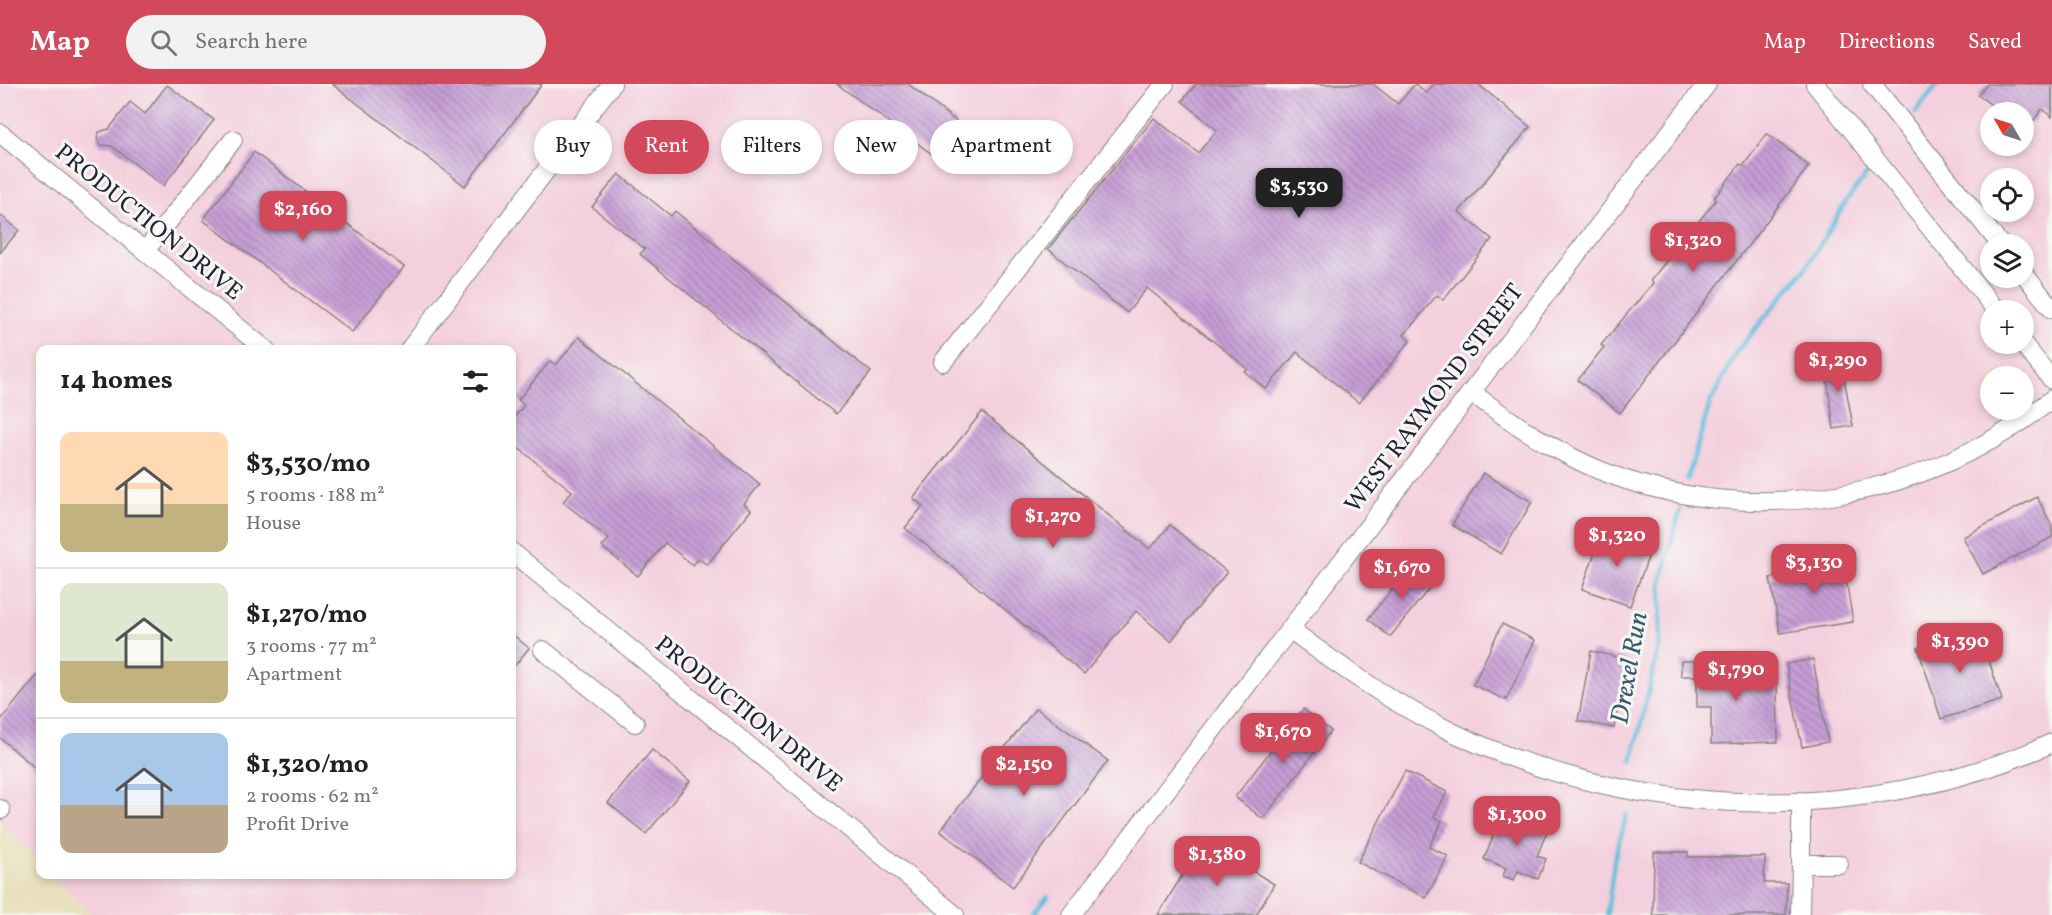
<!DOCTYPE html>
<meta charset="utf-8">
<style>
body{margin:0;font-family:Vollkorn,serif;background:#f2f2f2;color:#202124;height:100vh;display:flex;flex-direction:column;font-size:22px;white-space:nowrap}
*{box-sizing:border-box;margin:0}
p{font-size:20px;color:#757577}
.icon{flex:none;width:33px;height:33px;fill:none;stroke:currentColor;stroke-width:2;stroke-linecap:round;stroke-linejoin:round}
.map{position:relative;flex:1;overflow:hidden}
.sheet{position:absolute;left:36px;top:261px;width:480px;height:534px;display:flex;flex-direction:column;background:#fff;border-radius:12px;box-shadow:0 3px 9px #0003}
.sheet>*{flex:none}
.banner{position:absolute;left:534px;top:36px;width:570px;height:54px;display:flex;gap:12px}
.needle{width:39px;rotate:309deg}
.controls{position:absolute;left:1980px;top:18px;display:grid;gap:12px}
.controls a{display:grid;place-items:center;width:54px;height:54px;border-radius:50%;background:#fff;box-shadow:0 3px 9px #0003;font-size:30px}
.price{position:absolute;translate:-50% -51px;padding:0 14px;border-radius:12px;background:#d1495b;color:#fff;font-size:20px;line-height:39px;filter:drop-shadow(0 2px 3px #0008)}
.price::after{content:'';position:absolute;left:50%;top:36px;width:18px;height:14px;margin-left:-9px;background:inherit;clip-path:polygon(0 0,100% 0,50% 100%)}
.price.active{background:#222;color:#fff}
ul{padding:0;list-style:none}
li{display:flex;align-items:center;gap:18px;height:150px;padding:0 24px}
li+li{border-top:2px solid #e0e0e0}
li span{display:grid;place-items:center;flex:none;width:168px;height:120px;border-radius:12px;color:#555}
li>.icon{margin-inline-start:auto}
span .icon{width:72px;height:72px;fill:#fffc;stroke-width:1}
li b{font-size:26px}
h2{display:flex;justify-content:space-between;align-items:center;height:72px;padding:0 24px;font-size:26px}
.tag{padding:0 21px;border-radius:27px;background:#fff;box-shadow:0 3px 9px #0003;font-size:21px;line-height:54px}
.tag.active{background:#d1495b;color:#fff}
header{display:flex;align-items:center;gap:36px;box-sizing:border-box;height:84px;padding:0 30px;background:#d1495b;color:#fff}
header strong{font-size:28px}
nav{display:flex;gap:33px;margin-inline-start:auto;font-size:21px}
.search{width:420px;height:54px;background:#f2f2f2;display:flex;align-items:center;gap:15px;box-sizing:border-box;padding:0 21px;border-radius:33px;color:#757577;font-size:22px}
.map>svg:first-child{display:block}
</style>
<header>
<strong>Map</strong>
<div class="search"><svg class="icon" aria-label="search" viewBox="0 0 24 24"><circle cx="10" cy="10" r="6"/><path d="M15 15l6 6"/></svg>Search here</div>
<nav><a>Map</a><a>Directions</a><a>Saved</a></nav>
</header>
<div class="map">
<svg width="2052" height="831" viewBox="0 0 2052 831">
<defs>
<pattern id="building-back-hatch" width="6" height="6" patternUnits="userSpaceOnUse" patternTransform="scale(1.5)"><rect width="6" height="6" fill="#c79ed5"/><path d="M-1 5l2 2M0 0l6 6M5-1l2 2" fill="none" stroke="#a180ae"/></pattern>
</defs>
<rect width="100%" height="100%" fill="#f6f6f2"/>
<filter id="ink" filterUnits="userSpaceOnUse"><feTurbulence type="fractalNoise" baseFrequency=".0167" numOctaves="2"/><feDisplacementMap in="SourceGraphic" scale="12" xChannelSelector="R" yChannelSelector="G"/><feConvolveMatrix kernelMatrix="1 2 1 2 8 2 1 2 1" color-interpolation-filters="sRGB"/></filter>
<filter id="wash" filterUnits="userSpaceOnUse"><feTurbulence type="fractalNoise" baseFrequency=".008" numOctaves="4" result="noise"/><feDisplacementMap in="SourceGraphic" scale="24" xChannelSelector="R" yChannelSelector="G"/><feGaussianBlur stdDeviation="1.35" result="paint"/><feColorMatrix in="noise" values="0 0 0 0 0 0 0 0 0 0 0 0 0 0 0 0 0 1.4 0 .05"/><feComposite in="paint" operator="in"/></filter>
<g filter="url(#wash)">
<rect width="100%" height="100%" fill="#e9e1bd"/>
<path fill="#f4cfdd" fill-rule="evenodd" d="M0 0H2052V831H92L52 791 512 790V266H40V779L0 737ZM1990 28H2024V62H1990ZM1990 94H2024V128H1990ZM1990 160H2024V194H1990ZM1990 226H2024V260H1990ZM1990 292H2024V326H1990Z"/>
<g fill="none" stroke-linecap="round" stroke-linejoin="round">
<g stroke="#5dbfdb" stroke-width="4.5">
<polyline points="1915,29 1938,0"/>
<polyline points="1687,396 1710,319 1737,267 1806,184 1847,116 1867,90"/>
<polyline points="1632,678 1659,562 1662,495 1680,426"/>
<polyline points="1033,831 1048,813"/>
<polyline points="1607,831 1614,777 1627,730"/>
</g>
</g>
<g id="blocks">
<g fill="url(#building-back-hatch)">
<polygon points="332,0 542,0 465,102"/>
<polygon points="837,0 908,0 957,38 932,70"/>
<polygon points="1196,0 1373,0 1398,20 1415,0 1426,9 1434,0 1478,0 1530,43 1459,128 1492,155 1443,216 1437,211 1404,251 1410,257 1359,319 1297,268 1266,305 1245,288 1248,285 1147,204 1127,229 1048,165 1154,34 1198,69 1217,46 1182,17"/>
<polygon points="1987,0 2052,0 2052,33 2042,25 2032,39 2024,33 2024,28 2018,28 2011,23 2007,28 2001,28 1978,11"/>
<polygon points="167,1 214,36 163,102 112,62 100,61 97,55 99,48 109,45 130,18 145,30"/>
<polygon points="1767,50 1809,82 1620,329 1578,296 1604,263 1601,261 1653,199 1651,196 1716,116 1714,114 1740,80 1743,82"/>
<polygon points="254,68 404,183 352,248 203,136"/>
<polygon points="619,90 671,132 675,127 871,288 836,330 640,170 645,165 592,123"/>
<polygon points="0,131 19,146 0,169"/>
<polygon points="579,253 760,400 744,420 751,426 707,481 699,474 693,481 665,459 638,492 602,463 609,455 563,418 572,407 512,359 512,336 524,321 518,316 550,277 556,281"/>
<polygon points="1840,272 1853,342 1834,345 1824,274"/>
<polygon points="982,328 1150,465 1170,441 1227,488 1171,557 1136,527 1084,590 905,444 923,422 913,414"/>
<polygon points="1483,389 1532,418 1501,470 1452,441"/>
<polygon points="2037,413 2052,442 2052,453 1983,490 1963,453"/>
<polygon points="1603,446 1652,463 1630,522 1582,505"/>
<polygon points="1845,467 1848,482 1844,483 1853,538 1780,549 1770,494 1812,488 1809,473"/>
<polygon points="1413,479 1435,497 1390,553 1368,535"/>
<polygon points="1502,540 1535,556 1506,616 1473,601"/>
<polygon points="1978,544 2002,616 1941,635 1918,564"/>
<polygon points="512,550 529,564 512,585"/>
<polygon points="1591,567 1626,575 1614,644 1578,637"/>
<polygon points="1813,575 1828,658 1802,663 1786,580"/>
<polygon points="1681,577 1720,577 1720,584 1763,583 1764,596 1777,595 1778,658 1711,660 1711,623 1697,623 1697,592 1681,592"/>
<polygon points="40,588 40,688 0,654 0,637"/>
<polygon points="1036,624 1108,677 1013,803 940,747"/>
<polygon points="1303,625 1331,647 1263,735 1235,713"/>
<polygon points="652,666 690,697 646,750 608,719"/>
<polygon points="1405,687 1447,708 1434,733 1442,737 1429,763 1448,772 1426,814 1358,778"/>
<polygon points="1503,727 1548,745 1537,772 1546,775 1538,795 1518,787 1514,796 1503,792 1506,784 1484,775"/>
<polygon points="1203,757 1274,800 1256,831 1158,831"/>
<polygon points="1654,768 1688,768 1688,773 1765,773 1764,799 1787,799 1786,831 1653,831"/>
</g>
</g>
</g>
<g filter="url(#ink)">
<use href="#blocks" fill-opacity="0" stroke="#86827c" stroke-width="1.5"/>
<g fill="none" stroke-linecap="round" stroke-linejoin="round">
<defs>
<g id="minor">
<polyline points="1815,0 1996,226"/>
<polyline points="1872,0 2000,160"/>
<polyline points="0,49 266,266"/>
<polyline points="145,167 233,56"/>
<polyline points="2024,190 2052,225"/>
<polyline points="2023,260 2052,296"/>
<polyline points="409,266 612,0"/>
<polyline points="943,278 1165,0"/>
<path d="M1471 308C1511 338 1552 366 1599 386 1749 447 1927 416 2052 315"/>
<polyline points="512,468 955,831"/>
<path d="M1290 545C1341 584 1392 619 1450 647 1634 737 1864 743 2052 659"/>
<polyline points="543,566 635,639"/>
<polyline points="1801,717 1801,780 1839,780"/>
<polyline points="0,725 1,726"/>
<polyline points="1071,831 1707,0"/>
<polyline points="1800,831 1801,780"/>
</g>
</defs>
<use href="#minor" stroke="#86827c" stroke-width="20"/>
<use href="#minor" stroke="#fff" stroke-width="18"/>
</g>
</g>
<g text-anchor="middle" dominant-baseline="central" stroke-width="6" stroke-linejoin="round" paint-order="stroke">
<g font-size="24" fill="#22223b" stroke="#f6f6f2">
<text transform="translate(148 139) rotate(39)">PRODUCTION DRIVE</text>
<text transform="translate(1435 315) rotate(-53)">WEST RAYMOND STREET</text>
<text transform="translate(748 631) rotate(39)">PRODUCTION DRIVE</text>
</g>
<g font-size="26" font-style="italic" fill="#375973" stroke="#f6f6f2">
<text transform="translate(1630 584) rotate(-80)">Drexel Run</text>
</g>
</g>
</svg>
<div class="controls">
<a><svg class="needle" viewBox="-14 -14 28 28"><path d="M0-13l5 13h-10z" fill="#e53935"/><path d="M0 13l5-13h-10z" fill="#757577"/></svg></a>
<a><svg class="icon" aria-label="locate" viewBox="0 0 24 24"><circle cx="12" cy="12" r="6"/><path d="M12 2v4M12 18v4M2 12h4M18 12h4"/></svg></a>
<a><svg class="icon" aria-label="layers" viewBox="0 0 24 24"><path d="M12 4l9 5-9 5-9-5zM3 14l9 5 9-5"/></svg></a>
<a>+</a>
<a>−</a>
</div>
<b class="price active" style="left:1299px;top:135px">$3,530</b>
<b class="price" style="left:303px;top:158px">$2,160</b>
<b class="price" style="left:1693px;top:189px">$1,320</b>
<b class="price" style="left:1838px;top:309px">$1,290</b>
<b class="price" style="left:1053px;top:465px">$1,270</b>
<b class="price" style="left:1617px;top:484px">$1,320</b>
<b class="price" style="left:1814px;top:511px">$3,130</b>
<b class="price" style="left:1402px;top:516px">$1,670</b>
<b class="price" style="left:1960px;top:590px">$1,390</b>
<b class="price" style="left:1736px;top:618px">$1,790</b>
<b class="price" style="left:1283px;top:680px">$1,670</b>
<b class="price" style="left:1024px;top:713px">$2,150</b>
<b class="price" style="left:1517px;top:763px">$1,300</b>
<b class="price" style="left:1217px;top:803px">$1,380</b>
<div class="banner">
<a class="tag">Buy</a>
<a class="tag active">Rent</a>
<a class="tag">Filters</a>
<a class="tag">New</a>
<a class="tag">Apartment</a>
</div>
<section class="sheet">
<h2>14 homes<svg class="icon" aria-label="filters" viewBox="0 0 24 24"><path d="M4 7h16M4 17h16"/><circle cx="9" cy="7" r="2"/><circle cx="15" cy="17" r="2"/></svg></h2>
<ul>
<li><span style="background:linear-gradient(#ffd9b3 60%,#c2b280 0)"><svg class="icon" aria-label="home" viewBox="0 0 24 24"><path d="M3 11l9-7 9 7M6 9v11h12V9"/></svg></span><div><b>$3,530/mo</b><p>5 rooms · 188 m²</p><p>House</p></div></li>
<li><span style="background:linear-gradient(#dfe7d0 65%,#c2b280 0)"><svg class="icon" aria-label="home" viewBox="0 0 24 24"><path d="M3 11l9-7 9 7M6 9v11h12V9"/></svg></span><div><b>$1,270/mo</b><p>3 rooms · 77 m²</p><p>Apartment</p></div></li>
<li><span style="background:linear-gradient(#a9c7e8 60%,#b9a48a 0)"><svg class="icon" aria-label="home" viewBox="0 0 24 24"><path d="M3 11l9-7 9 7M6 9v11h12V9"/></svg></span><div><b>$1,320/mo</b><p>2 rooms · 62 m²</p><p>Profit Drive</p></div></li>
</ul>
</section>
</div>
